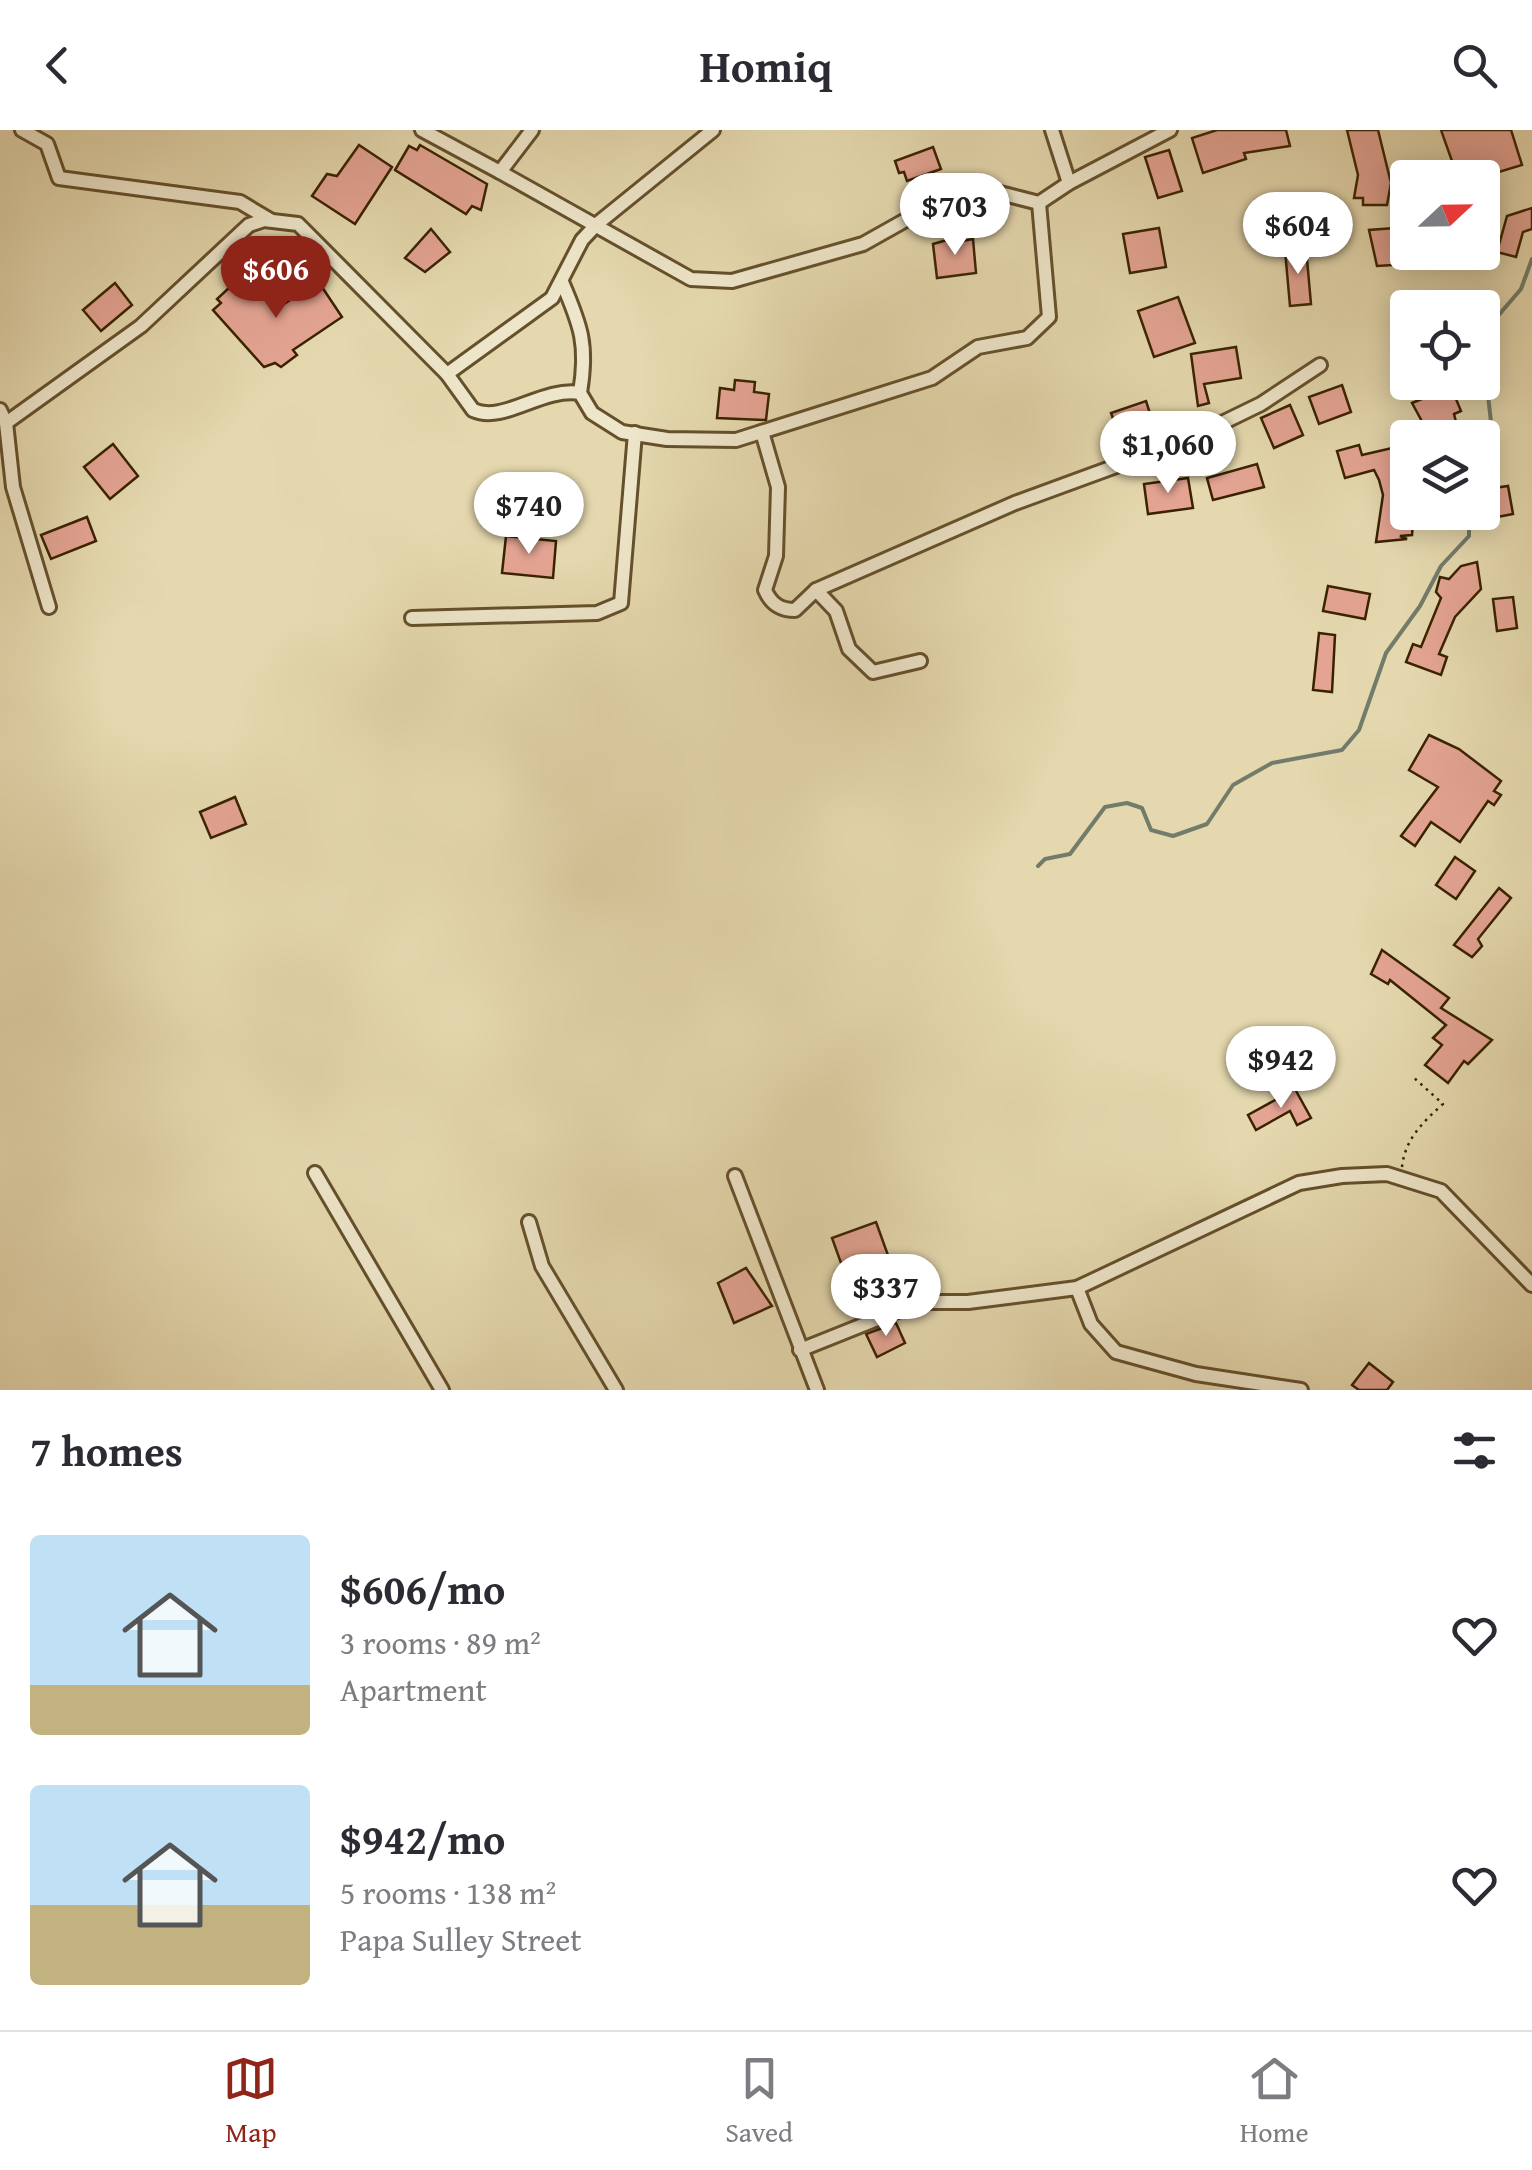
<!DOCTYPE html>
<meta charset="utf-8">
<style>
body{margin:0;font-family:"Gentium Book Plus",serif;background:#f2f2f3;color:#2b2b33;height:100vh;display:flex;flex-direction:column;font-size:38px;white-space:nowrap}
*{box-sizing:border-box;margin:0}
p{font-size:32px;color:#7c7c81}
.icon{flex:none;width:55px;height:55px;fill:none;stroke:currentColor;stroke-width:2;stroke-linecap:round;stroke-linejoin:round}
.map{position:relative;height:1260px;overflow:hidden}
.panel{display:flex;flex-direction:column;background:#fff;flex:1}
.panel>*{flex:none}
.needle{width:65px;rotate:68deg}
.buttons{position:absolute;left:1390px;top:30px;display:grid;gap:20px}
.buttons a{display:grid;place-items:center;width:110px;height:110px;border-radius:10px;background:#fff;box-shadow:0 5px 25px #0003;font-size:50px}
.price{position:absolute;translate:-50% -85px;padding:0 22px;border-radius:35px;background:#fff;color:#222;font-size:32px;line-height:65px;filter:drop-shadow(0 2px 5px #0008)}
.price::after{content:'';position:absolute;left:50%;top:60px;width:30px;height:22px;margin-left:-15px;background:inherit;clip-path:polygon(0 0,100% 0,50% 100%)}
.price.selected{background:#8f2418;color:#fff}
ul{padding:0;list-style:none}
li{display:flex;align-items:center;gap:30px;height:250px;padding:0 30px}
li span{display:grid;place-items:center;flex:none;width:280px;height:200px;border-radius:10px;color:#555}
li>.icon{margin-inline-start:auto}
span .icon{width:120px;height:120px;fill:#fffc;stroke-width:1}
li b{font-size:42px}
h2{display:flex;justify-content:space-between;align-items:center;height:120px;padding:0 30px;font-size:42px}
header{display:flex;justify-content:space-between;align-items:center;height:130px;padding:0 30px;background:#fff;font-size:45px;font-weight:600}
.dock{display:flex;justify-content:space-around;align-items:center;height:140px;border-top:2px solid #e1e1e2;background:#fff;font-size:28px;color:#7c7c81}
.dock a{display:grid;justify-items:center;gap:5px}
.dock .selected{color:#8f2418}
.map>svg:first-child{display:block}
</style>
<header><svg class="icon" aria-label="back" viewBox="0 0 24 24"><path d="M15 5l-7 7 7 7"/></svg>Homiq<svg class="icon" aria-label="search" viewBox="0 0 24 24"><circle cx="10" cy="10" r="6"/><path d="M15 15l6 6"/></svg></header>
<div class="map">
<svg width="1532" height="1260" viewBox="0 0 1532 1260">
<rect width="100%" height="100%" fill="#e5d8ae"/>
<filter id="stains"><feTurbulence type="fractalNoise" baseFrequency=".002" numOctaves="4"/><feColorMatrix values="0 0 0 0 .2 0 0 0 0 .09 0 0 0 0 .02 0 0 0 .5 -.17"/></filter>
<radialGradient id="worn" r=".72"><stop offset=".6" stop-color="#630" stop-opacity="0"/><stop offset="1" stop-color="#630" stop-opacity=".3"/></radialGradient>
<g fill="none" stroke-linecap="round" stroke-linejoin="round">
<g stroke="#727c6b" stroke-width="4">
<polyline points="1482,339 1491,292 1484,230 1497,187 1521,159 1532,129"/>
<polyline points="1038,736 1045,729 1070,724 1105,677 1127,673 1142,678 1151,700 1173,706 1207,694 1233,655 1272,633 1342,620 1359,600 1386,523 1420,476 1441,436 1469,406 1469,382"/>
</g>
</g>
<g fill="#e4a493" stroke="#3a2201" stroke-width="2.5">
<polygon points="1217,0 1286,0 1290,16 1244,23 1246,29 1203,43 1192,8"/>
<polygon points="1347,0 1378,0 1391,53 1387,75 1363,75 1363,68 1354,68 1358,45"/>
<polygon points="1441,0 1511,0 1522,35 1479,48 1458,48"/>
<polygon points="359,15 392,37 355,94 312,66 327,44 337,46"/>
<polygon points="420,15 487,54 481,80 472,76 466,84 395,40 409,16 417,20"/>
<polygon points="933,17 941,39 907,51 904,42 899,43 895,31"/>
<polygon points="1169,20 1182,61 1158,68 1145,27"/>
<polygon points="1532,78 1532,99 1523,102 1516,127 1497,122 1507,86"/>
<polygon points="1408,97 1410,134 1377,136 1369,100"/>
<polygon points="1159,98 1166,137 1130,143 1123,104"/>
<polygon points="431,99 450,122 425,142 405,128"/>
<polygon points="961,106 962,111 973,109 976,143 937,148 933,114"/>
<polygon points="1306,118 1311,174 1290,176 1285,120"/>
<polygon points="249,151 275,180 318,151 342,187 293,220 297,225 281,237 275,233 264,237 213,180 221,173 217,169 232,155 238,162"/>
<polygon points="115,153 132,175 101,201 83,180"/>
<polygon points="1178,167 1195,213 1154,227 1138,181"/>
<polygon points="1236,217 1241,248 1204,254 1209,273 1198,276 1191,224"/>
<polygon points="735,250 755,252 754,262 769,264 766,290 717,288 720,258 734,260"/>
<polygon points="1342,255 1351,282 1319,294 1309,267"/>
<polygon points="1451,257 1461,281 1454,284 1460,308 1431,308 1412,273"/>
<polygon points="1146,271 1154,296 1120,308 1111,283"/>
<polygon points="1290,275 1303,305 1274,318 1261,288"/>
<polygon points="113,314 138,346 110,369 84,337"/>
<polygon points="1359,315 1362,325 1405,315 1408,382 1414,382 1412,405 1400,406 1407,409 1376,412 1383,365 1379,350 1374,340 1345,348 1337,321"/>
<polygon points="1257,334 1264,357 1213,370 1207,348"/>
<polygon points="1188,348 1193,378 1148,384 1144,354"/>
<polygon points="1508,356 1513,384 1492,388 1487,359"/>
<polygon points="87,387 96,411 51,429 41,405"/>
<polygon points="506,406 556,411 553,448 502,443"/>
<polygon points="1477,432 1481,459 1455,487 1439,524 1447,527 1441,545 1406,532 1413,514 1421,517 1441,468 1436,462 1440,447 1449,449 1461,436"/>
<polygon points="1328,456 1370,464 1365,489 1323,481"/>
<polygon points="1513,467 1517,498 1497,501 1493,469"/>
<polygon points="1319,503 1335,505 1332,562 1313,560"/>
<polygon points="1429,605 1459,619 1501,651 1494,661 1501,665 1494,675 1488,671 1460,712 1431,692 1415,716 1401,706 1438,657 1409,640"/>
<polygon points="235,667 246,694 211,708 200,682"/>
<polygon points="1455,727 1475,741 1456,769 1436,755"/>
<polygon points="1499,758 1511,768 1478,809 1482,816 1472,827 1454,815"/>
<polygon points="1382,820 1449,868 1441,878 1492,910 1468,934 1464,931 1448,953 1425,935 1442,915 1433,908 1446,895 1390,850 1388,854 1371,844"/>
<polygon points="1295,959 1311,988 1297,995 1290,981 1256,1000 1248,985"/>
<polygon points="876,1092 894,1142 850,1158 832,1108"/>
<polygon points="746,1138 772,1176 734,1193 718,1153"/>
<polygon points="896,1193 905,1213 877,1227 866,1204"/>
<polygon points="1369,1233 1393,1252 1387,1260 1359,1260 1352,1255"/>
</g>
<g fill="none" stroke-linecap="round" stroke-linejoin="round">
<defs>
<g id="street">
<polyline points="22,0 47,14 59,48 240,72 270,90"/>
<polyline points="422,0 500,42"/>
<polyline points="532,0 500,42 691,149 732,151 863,114 920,82 1000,63 1039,73"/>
<polyline points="1052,0 1069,53"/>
<polyline points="1039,73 1069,53 1170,0"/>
<path d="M562 152C581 196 588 215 580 263"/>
<polyline points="447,244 552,168 582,110 597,94 713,0"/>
<polyline points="0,280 6,293 13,357 49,477"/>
<path d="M6 293 141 196 249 95 264 90 298 94 447 244 473 280C504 294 541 257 580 263L592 283 622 302 667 309 736 310 932 248 978 217 1027 208 1049 187 1039 73"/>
<path d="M762 302 778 357 776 426 765 460C771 474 780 480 795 480L816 460 836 481 849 519 873 542 920 531"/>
<polyline points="816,460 1015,373 1187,310 1261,274 1320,235"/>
<polyline points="412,488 597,483 621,473 635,303"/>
<polyline points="315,1043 442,1260"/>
<polyline points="735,1046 817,1260"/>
<polyline points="529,1092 542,1136 616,1260"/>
<polyline points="1077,1158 1091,1194 1116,1222 1196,1244 1301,1260"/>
<polyline points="800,1220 920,1172 968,1172 1077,1158 1299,1053 1342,1046 1387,1044 1441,1061 1532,1155"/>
</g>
</defs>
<use href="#street" stroke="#65502c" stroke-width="18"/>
<path stroke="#3a2201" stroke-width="2.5" stroke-dasharray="2.5 5" stroke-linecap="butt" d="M1402 1037C1405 1009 1423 992 1443 974L1412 946"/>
<use href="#street" stroke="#eee6ca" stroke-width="12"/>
</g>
<rect width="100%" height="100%" filter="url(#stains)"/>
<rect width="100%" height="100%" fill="url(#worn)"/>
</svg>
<div class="buttons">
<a><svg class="needle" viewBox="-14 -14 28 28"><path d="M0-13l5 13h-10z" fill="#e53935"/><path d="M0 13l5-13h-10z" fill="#7c7c81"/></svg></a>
<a><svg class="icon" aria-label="locate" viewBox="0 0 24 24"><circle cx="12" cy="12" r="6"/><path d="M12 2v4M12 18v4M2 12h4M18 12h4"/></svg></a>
<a><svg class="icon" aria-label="layers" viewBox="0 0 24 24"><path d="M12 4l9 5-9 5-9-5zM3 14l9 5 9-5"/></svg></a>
</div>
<b class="price" style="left:955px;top:128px">$703</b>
<b class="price" style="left:1298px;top:147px">$604</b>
<b class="price selected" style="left:276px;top:191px">$606</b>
<b class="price" style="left:1168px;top:366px">$1,060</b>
<b class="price" style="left:529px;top:427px">$740</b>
<b class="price" style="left:1281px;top:981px">$942</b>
<b class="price" style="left:886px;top:1209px">$337</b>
</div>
<section class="panel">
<h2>7 homes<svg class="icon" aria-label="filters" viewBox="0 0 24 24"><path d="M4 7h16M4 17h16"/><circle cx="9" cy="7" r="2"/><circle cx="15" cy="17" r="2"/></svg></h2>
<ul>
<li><span style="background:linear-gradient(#bfe0f5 75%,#c2b280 0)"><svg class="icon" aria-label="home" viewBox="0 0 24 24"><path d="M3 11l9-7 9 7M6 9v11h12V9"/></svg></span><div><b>$606/mo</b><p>3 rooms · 89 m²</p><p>Apartment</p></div><svg class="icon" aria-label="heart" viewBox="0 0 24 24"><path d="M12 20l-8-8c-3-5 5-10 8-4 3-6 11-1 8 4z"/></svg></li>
<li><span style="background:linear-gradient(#bfe0f5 60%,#c2b280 0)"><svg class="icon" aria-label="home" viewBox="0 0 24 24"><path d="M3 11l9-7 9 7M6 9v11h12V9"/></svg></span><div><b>$942/mo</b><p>5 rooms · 138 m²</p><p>Papa Sulley Street</p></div><svg class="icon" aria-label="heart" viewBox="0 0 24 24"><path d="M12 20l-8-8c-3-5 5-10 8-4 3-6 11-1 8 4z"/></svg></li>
</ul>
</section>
<nav class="dock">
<a class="selected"><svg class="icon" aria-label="map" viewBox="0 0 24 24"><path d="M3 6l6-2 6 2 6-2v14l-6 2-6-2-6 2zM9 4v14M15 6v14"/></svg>Map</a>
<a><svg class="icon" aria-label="saved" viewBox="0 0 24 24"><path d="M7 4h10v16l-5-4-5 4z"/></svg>Saved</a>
<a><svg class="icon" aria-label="home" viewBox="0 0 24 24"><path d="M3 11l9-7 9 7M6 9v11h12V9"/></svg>Home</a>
</nav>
